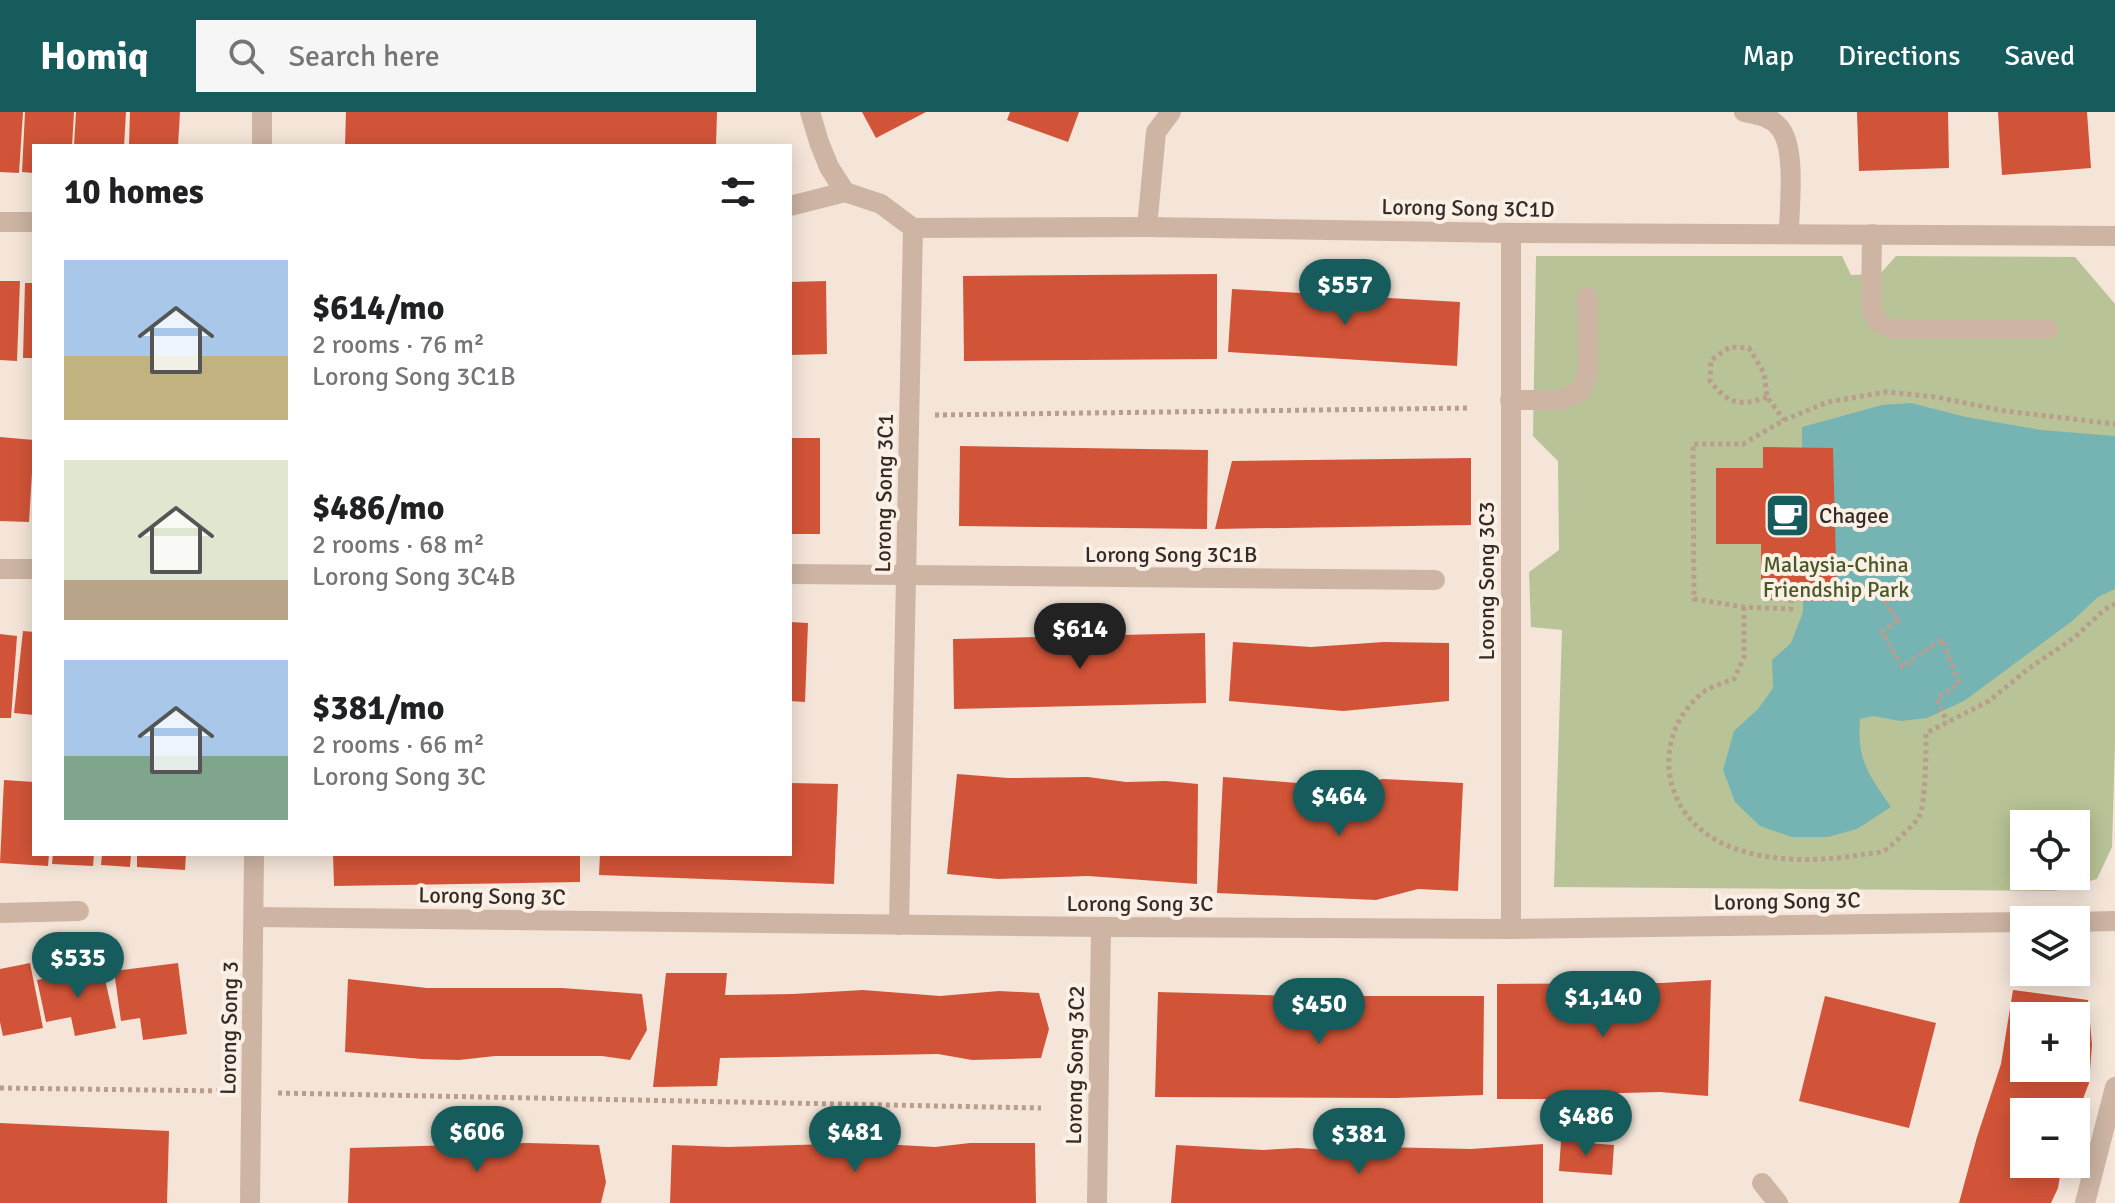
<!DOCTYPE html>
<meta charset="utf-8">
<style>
body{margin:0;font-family:Signika,sans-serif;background:#f6f6f6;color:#202124;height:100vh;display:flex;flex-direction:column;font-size:30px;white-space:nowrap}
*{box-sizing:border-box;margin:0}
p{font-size:26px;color:#757577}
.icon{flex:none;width:44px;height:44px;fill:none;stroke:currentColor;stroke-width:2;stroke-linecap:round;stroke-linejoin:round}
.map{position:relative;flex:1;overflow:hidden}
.drawer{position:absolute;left:32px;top:32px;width:760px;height:712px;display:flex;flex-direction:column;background:#fff;border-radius:0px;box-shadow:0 4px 20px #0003}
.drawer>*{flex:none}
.buttons{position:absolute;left:2010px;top:698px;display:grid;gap:16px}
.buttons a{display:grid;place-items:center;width:80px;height:80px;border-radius:0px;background:#fff;box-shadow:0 4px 20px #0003;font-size:40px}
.price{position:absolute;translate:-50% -68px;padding:0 18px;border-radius:28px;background:#175c5d;color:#fff;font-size:26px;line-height:52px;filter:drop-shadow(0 2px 4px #0008)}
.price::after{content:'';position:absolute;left:50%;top:48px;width:24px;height:18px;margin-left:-12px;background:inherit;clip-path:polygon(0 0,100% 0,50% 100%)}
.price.current{background:#222;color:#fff}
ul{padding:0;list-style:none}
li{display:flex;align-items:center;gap:24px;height:200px;padding:0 32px}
li span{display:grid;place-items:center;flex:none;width:224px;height:160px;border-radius:0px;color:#555}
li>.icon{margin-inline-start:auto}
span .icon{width:96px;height:96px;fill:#fffc;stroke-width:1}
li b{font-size:34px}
h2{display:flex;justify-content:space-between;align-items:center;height:96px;padding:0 32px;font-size:34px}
header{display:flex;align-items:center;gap:48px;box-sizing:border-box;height:112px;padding:0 40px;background:#175c5d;color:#fff}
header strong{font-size:38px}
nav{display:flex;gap:44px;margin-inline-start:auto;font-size:28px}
.search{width:560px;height:72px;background:#f6f6f6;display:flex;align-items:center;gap:20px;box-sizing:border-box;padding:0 28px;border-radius:0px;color:#757577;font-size:30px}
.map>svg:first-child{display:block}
</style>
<header>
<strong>Homiq</strong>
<div class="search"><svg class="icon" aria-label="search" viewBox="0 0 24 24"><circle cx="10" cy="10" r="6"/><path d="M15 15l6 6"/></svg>Search here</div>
<nav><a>Map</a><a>Directions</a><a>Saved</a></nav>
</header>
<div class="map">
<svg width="2115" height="1091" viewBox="0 0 2115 1091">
<rect width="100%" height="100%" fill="#f4e5d8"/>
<path fill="#b8c497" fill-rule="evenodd" d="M1536 144H1842L1851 163 1880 162 1896 144 2075 145 2115 192V631L2112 735 2097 767 2055 779 1554 775 1562 518 1531 515 1529 460 1559 438 1558 349 1533 324ZM2024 712H2076V764H2024Z"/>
<path fill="#75b4b2" d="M1911 291 1966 305 2041 318 2115 324V477L2098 485 2071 510 1964 589 1927 606 1901 609 1873 604 1860 607C1857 649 1868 661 1891 695L1857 717 1828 725H1792L1760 714 1735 690 1723 658 1734 619 1758 597 1773 576 1772 548 1791 531 1803 500 1802 315 1882 293Z"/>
<g fill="#d25438" fill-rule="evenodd">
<polygon points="0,0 23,0 19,61 0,60"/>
<polygon points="25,0 74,0 72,34 34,34 34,61 22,60"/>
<polygon points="76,0 126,0 124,34 74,34"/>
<polygon points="130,0 180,0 178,34 129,34"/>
<polygon points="346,0 717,0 716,34 345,34"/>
<polygon points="862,0 926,0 876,26"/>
<polygon points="1010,0 1079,0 1068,30 1007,8"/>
<polygon points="1857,0 1948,0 1949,56 1859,59"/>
<polygon points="1998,0 2087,0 2091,56 2002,63"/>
<polygon points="1217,162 1217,247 964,249 963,164"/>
<polygon points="0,169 20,169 17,249 0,248"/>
<polygon points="826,169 827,242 790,243 790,170"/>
<polygon points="25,171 34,171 34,246 23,246"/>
<polygon points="1232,177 1460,190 1457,254 1228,240"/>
<polygon points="0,325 34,328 29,410 0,409"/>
<rect x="790" y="326" width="30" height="96"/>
<polygon points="960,334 1208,338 1207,417 959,414"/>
<polygon points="1763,335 1833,336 1837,489 1761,488 1761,432 1716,432 1716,356 1763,356"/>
<polygon points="1471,346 1471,413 1215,417 1232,349"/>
<polygon points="790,510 808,511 805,590 790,589"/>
<polygon points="23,519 34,520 34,603 14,601"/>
<polygon points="1205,521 1206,591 954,597 953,527"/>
<polygon points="0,522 17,524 11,606 0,606"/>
<polygon points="1233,530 1311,535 1384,530 1449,531 1449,589 1343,599 1229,589"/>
<polygon points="957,662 1008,666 1088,665 1126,670 1166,669 1198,672 1197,772 1088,764 998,767 947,762"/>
<polygon points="1223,665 1345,675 1383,667 1463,671 1458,779 1418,777 1376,788 1217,781"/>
<polygon points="4,668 34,670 34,742 49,742 48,754 0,751"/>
<polygon points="790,671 838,672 834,772 599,763 600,742 790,742"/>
<polygon points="53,742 94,742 93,754 52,752"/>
<polygon points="102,742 131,742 130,755 101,753"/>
<polygon points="137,742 186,742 185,758 137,755"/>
<polygon points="333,742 580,742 580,770 334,774"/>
<polygon points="30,851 43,916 3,924 0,910 0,857"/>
<polygon points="178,851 187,922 143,928 140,906 121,909 114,859"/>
<polygon points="102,854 116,916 75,924 71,905 46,910 37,868"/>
<polygon points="666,861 727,861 725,883 793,882 863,878 940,884 999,879 1039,881 1049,917 1041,946 972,948 938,942 720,946 717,974 653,975"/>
<polygon points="348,867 427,876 562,876 642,882 647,918 630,948 602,944 495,944 459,948 422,947 345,940"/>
<polygon points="1711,868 1708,984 1660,980 1586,982 1551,987 1497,987 1497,872 1662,871"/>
<path d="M2013 878 2088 888 2092 933 2089 971 2078 1000H2024V1052H2062L2058 1076 2051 1091H1959L1977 1025 2001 952ZM2024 904H2076V956H2024Z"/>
<polygon points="1158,880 1298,884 1484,884 1483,983 1396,986 1155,985"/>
<polygon points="1825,884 1936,911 1909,1016 1799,989"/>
<polygon points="0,1011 169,1019 167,1091 0,1091"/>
<polygon points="1561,1029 1614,1033 1612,1063 1559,1059"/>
<polygon points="528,1031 599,1033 606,1070 601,1091 348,1091 350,1036"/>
<polygon points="864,1031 935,1035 970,1031 1035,1031 1036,1091 670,1091 672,1033 728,1035"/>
<polygon points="1543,1032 1543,1091 1171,1091 1176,1033 1263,1038 1298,1036 1342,1039 1381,1035 1471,1037"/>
</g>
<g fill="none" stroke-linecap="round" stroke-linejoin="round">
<g stroke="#b99d8d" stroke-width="5" stroke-dasharray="4 4" stroke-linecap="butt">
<path d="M1767 285C1738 295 1729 292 1710 269L1711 248 1730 235 1749 236 1764 261 1767 285 1784 308"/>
<polyline points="935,303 1469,296"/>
<polyline points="1835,482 1878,478 1898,509 1882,520 1902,555 1942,527 1959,572 1937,586 1947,610"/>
<polyline points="1791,487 1791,497 1744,495 1694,487 1693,332 1743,332 1784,308 1828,290 1886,280 1936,285 2005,299 2115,312"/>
<path d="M1744 495V545L1734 567C1723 571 1709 575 1701 582 1651 625 1661 699 1718 729 1761 752 1820 750 1866 742 1872 741 1880 741 1884 739 1889 736 1917 710 1919 705 1926 692 1926 638 1926 621L1989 589 2028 557 2075 525 2104 498 2115 492"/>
<polyline points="0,976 224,979"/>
<polyline points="278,981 1041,996"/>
</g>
<g stroke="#cdb4a3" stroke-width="20">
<path d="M1872 122 1871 196C1875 208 1880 213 1892 217H2048"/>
<polyline points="1510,288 1561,288 1580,280 1588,261 1587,185"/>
</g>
<g stroke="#cdb4a3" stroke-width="20">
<polyline points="810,0 819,30 829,55 845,80 881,92 913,116 899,813"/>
<path d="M1744 0C1757 3 1770 4 1779 15 1797 35 1789 95 1789 122"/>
<polyline points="790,94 845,80"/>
<polyline points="0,110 34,110"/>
<polyline points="1147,115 1156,20 1171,0"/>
<polyline points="913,116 1147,115 1511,121 2115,124"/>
<polyline points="0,457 34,457"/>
<polyline points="790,462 1435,468"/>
<polyline points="0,801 79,799"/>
<polyline points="255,805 1101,815 1511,817 2024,810"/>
<polyline points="2076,810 2115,809"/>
<polyline points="1511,817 1511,121"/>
<polyline points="1762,1071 1778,1091"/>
<polyline points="1097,1091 1101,815"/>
<polyline points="2085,1091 2115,975"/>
</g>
<g stroke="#cdb4a3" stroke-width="20">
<polyline points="262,34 262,0"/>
<polyline points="250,1091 254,742"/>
</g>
</g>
<defs>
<symbol id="cafe-square" viewBox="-11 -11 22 22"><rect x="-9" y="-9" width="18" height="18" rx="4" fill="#175c5d" stroke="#fbf0e5"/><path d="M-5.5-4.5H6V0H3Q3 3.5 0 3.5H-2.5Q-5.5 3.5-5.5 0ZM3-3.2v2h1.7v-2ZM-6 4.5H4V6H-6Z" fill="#fff"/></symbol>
</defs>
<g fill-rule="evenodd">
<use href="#cafe-square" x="1762" y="378" width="51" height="51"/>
</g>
<g text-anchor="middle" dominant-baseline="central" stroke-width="8" stroke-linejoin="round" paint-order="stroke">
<g font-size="22" fill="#372a26" stroke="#fbf0e5">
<text transform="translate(1468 96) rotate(1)">Lorong Song 3C1D</text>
<text transform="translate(884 381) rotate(-89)">Lorong Song 3C1</text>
<text x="1171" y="442">Lorong Song 3C1B</text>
<text transform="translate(1486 469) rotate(-90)">Lorong Song 3C3</text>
<text transform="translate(492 784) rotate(1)">Lorong Song 3C</text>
<text transform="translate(1787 789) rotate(-1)">Lorong Song 3C</text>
<text x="1140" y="791">Lorong Song 3C</text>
<text transform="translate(229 916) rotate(-89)">Lorong Song 3</text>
<text transform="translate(1075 953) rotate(-89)">Lorong Song 3C2</text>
</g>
<g font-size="22" fill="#372a26" stroke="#fbf0e5" text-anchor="start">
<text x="1819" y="403">Chagee</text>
</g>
<g font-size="22" fill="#495827" stroke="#fbf0e5">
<text x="1836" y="452">Malaysia-China<tspan x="1836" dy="25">Friendship Park</tspan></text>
</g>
</g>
</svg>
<div class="buttons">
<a><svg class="icon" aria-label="locate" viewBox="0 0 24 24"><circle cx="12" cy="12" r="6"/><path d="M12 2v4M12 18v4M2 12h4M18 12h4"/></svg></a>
<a><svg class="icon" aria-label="layers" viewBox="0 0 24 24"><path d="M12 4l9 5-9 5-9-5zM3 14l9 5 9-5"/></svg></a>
<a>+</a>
<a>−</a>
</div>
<b class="price" style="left:1345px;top:215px">$557</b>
<b class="price current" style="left:1080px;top:559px">$614</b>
<b class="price" style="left:1339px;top:726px">$464</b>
<b class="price" style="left:78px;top:888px">$535</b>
<b class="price" style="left:1603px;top:927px">$1,140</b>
<b class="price" style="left:1319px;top:934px">$450</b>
<b class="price" style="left:1586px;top:1046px">$486</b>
<b class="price" style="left:477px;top:1062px">$606</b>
<b class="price" style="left:855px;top:1062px">$481</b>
<b class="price" style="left:1359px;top:1064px">$381</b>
<section class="drawer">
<h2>10 homes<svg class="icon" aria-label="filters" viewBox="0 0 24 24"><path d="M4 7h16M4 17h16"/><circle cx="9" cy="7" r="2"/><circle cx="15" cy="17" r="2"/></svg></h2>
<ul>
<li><span style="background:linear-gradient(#a9c7e8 60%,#c2b280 0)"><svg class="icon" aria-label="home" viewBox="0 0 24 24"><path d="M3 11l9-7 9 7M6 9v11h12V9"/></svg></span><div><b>$614/mo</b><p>2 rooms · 76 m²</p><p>Lorong Song 3C1B</p></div></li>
<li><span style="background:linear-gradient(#dfe7d0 75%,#b9a48a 0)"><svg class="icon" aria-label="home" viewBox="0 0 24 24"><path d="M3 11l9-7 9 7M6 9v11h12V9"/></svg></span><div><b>$486/mo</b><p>2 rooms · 68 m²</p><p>Lorong Song 3C4B</p></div></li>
<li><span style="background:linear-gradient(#a9c7e8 60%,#7fa58c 0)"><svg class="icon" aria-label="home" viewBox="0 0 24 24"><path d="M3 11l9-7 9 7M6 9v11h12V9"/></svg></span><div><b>$381/mo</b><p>2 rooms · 66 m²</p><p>Lorong Song 3C</p></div></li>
</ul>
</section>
</div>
